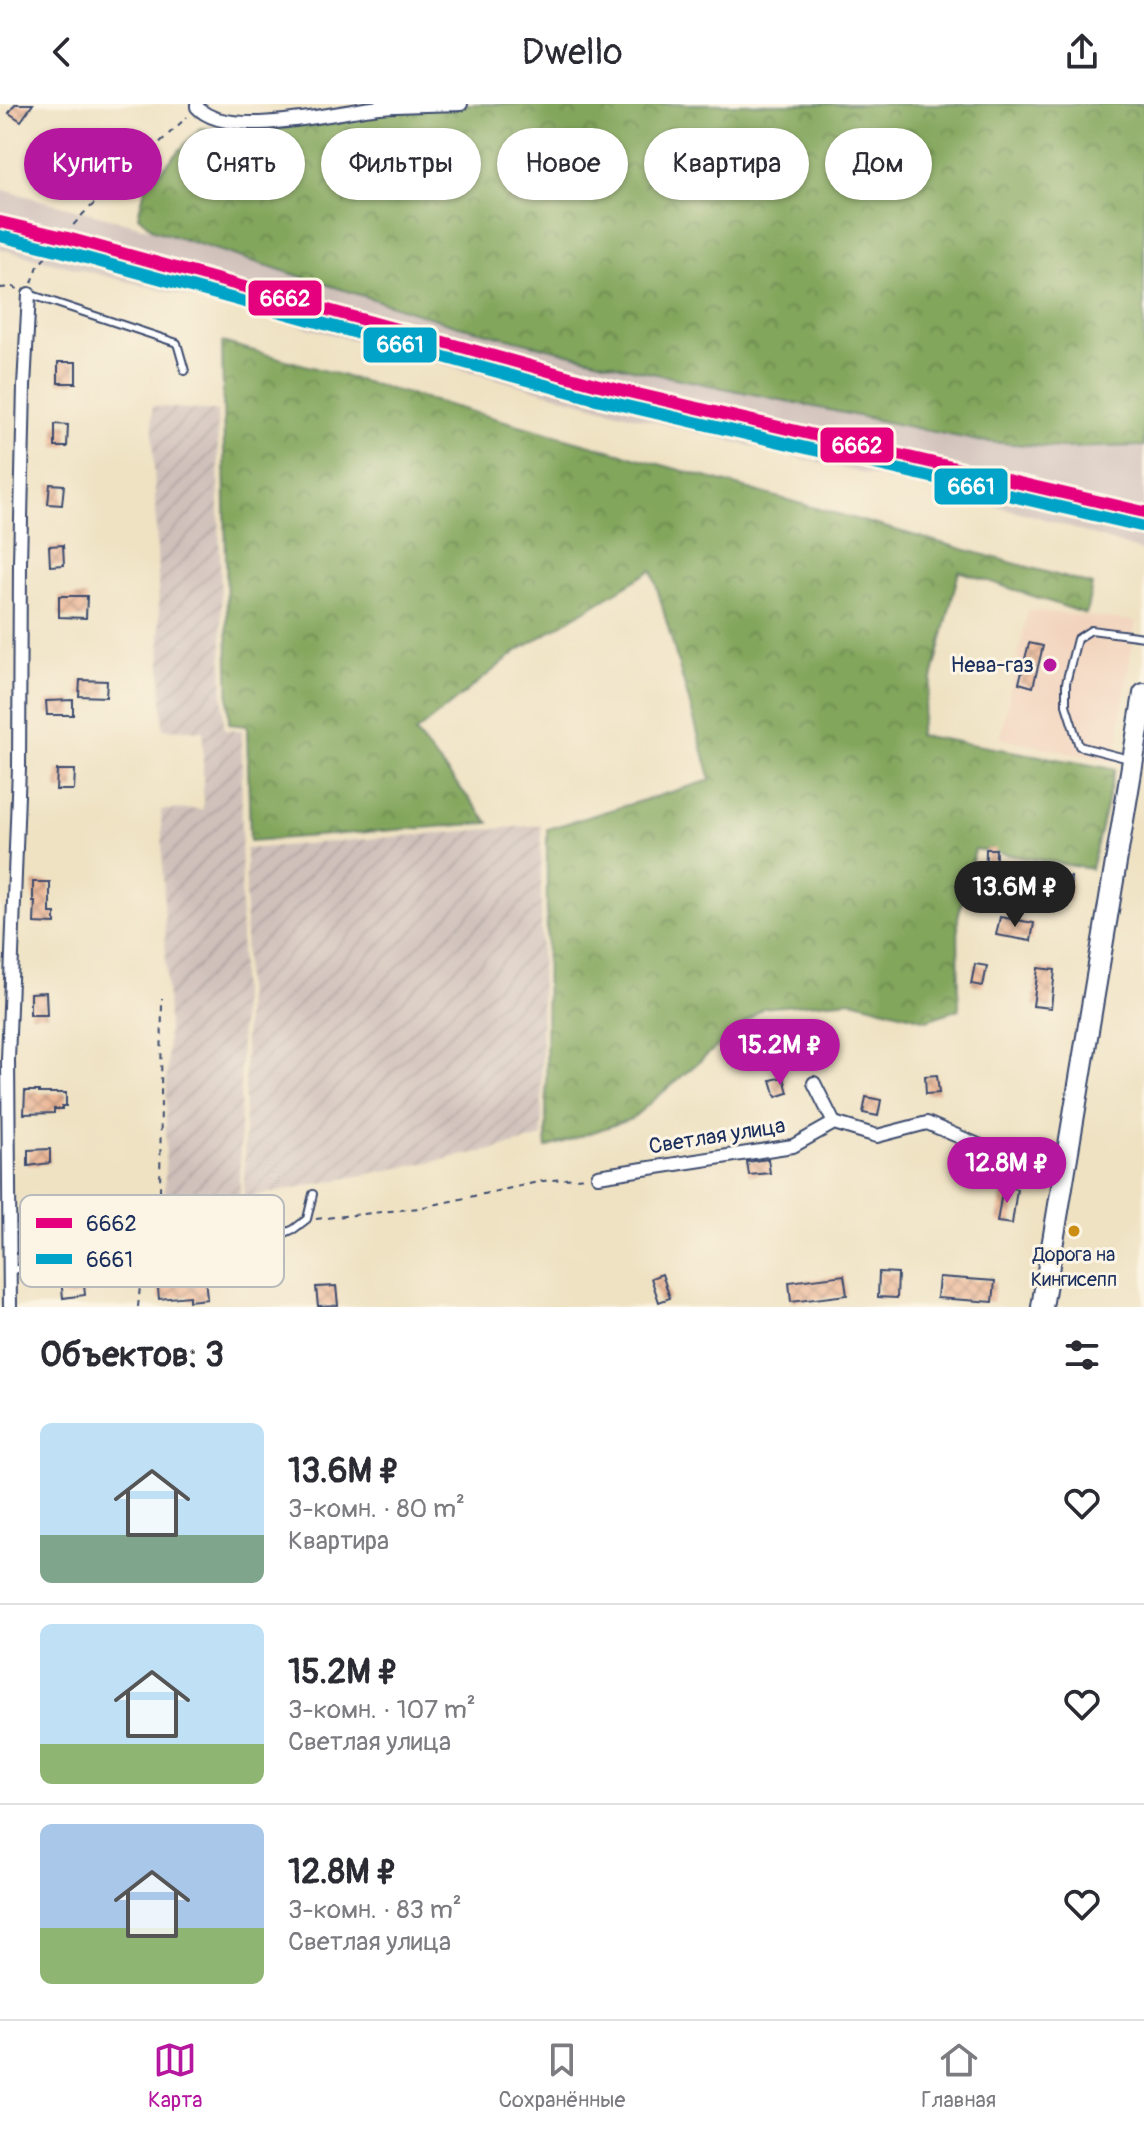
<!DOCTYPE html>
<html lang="ru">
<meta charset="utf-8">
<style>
body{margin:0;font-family:Pangolin,sans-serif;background:#f2f2f3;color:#2b2b33;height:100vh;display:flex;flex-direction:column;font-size:30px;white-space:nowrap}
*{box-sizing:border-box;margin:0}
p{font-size:26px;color:#7c7c81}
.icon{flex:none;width:44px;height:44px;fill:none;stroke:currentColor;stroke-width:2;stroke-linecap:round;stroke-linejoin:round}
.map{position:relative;height:1203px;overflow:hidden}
.sheet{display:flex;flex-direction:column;background:#fff;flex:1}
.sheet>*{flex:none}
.banner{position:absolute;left:24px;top:24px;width:1096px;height:72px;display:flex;gap:16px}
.price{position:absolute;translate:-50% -68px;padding:0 18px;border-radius:28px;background:#b5179e;color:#fff;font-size:26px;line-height:52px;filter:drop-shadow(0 2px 4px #0008)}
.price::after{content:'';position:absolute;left:50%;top:48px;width:24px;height:18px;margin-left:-12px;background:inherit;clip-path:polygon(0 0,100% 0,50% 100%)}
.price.on{background:#222;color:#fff}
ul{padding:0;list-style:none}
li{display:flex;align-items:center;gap:24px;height:200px;padding:0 40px}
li+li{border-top:2px solid #e1e1e2}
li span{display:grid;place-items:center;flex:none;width:224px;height:160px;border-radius:12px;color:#555}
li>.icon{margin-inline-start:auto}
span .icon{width:96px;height:96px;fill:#fffc;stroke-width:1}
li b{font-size:34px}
h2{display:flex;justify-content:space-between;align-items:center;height:96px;padding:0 40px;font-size:34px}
.pill{padding:0 28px;border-radius:36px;background:#fff;box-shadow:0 2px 6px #0004;font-size:28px;line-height:72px}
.pill.on{background:#b5179e;color:#fff}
header{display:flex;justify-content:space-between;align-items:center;height:104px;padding:0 40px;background:#fff;font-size:36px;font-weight:600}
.tab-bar{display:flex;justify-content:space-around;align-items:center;height:112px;border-top:2px solid #e1e1e2;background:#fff;font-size:22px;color:#7c7c81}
.tab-bar a{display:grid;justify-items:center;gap:4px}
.tab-bar .on{color:#b5179e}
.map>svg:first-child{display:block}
</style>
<header><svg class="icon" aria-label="back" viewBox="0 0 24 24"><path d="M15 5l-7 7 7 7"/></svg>Dwello<svg class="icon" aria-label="share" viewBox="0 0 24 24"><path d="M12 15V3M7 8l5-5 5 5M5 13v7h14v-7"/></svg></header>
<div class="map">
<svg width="1144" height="1203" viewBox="0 0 1144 1203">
<defs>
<pattern id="industrial-furrows" width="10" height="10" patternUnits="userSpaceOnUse" patternTransform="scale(2)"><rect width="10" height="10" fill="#cfc0ba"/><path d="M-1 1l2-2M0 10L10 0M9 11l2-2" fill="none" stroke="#b1a5a2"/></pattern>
<pattern id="forest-crowns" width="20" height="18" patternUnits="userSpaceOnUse" patternTransform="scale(2)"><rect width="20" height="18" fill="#82a65c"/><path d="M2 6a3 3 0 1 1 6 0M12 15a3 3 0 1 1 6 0" fill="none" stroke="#6a884f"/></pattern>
<pattern id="building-cross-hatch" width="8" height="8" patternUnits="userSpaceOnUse" patternTransform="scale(2)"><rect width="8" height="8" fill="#ecb695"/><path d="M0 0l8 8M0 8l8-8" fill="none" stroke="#be947d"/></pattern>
</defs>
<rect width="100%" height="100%" fill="#fcf5e5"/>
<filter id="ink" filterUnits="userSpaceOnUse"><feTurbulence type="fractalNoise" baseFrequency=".0125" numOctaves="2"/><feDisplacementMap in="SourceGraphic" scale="16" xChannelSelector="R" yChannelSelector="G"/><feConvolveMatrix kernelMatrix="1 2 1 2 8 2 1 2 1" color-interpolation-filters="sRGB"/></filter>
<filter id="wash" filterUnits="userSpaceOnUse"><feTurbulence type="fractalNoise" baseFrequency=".006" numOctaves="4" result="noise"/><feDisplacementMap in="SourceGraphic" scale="32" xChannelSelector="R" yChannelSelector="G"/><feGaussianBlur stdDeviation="1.8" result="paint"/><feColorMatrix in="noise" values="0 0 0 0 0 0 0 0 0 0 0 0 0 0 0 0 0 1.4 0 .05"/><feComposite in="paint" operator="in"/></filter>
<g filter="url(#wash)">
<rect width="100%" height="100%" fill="#efe2c3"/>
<polygon fill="#f2d4be" points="1028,506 1136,517 1114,658 1000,634"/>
<g fill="url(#industrial-furrows)">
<polygon points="152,302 217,307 224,626 242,626 240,1118 164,1128 168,919 161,706 203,705 203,627 163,625"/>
<polygon points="541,721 542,1033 492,1046 244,1094 246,745"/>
</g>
<polygon fill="#cfc0ba" points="0,85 154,126 455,221 637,266 978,337 1061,344 1144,342 1144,448 1032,411 677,324 278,216 0,145"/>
<g fill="url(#forest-crowns)" stroke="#4e6a5d" stroke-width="2">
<polygon points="364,0 1144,0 1144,342 1061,344 978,337 637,266 455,221 154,126 138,112 145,84 200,24 266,26 368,10"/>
<polygon points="222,238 1092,481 1086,510 959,467 918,631 1115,665 1091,765 975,745 958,814 959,905 927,916 852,896 763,904 631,1015 546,1044 547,725 711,676 652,466 516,548 415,629 489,719 250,737 247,622 229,620"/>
</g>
<g id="blocks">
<g fill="url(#building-cross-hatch)">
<polygon points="15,0 33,0 21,17 9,9"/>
<rect x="58" y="258" width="18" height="21"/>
<polygon points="55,320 68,321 67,343 55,343"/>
<polygon points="50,380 64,381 62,401 48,400"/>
<polygon points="63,441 64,461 50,462 49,442"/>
<polygon points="59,492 87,492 86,514 59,513"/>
<polygon points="1029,539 1043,542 1033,583 1019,579"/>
<polygon points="80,576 107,577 106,593 79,592"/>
<polygon points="73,596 73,611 47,611 46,597"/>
<polygon points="57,666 75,666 74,686 56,686"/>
<polygon points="986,745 996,745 995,791 985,791"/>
<polygon points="1052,772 1071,773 1070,797 1052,796"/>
<polygon points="33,778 50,778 50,809 55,809 55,820 34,819 35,797 33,797"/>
<polygon points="1000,813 1034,819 1031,837 996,831"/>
<polygon points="975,860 987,862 983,882 971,880"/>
<polygon points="1038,864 1055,866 1051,904 1033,902"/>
<polygon points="46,888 47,911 30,911 30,889"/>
<polygon points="937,971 939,989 926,990 925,972"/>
<polygon points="784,973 788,989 776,993 771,976"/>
<polygon points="25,987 39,987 39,989 66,989 66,1002 62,1002 62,1005 54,1005 54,1009 24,1010"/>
<polygon points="866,993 881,996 878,1012 863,1009"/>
<polygon points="50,1045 50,1059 28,1062 28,1046"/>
<polygon points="768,1055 770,1069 749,1071 747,1058"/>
<polygon points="1003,1082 1017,1085 1012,1120 997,1118"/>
<polygon points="879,1168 898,1169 897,1194 878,1193"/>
<polygon points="662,1170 670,1194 659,1198 651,1174"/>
<polygon points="83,1171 85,1191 63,1194 61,1174"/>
<polygon points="844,1171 847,1191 791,1198 789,1178"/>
<polygon points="205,1172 207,1195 189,1197 189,1192 159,1195 157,1175"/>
<polygon points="939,1173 995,1177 993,1198 937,1194"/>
<polygon points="336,1182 338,1201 318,1202 316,1183"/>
</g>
</g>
</g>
<g filter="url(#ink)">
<use href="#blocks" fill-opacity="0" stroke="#3b4a6d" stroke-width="2"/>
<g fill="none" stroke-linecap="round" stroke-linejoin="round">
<defs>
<g id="service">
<polyline points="29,190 177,239 185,267"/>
<polyline points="1129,655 1079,642 1066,601 1066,579 1077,535 1091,526 1144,533"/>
<polyline points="10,1168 37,1157 74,1148 119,1141 186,1146 248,1145 259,1141 294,1125 307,1115 313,1090"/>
</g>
<g id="minor">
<path d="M197 0V3C227 37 338 7 380 3 407 1 434 1 461 0"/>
<polyline points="814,979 834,1019"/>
<polyline points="598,1072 793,1042 834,1019 877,1032 927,1019 1002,1051 1068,1058"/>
<polyline points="10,1203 8,956 19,664 20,459 24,282 29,190"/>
</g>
<polyline id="primary" points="1042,1203 1144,590"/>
</defs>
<use href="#service" stroke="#3b4a6d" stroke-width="10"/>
<use href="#minor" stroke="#3b4a6d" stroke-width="16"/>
<use href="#primary" stroke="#3b4a6d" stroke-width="24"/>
<g stroke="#3b4a6d" stroke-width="2" stroke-dasharray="6 6" stroke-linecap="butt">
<polyline points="32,179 38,162 83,110 187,13"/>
<polyline points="0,184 13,183 18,185"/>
<polyline points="316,1115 419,1104 543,1077 586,1073"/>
<polyline points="156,1135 160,1089 162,894"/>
<polyline points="138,1203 143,1151"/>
</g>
<use href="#service" stroke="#fff" stroke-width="6"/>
<use href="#minor" stroke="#fff" stroke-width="12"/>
<use href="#primary" stroke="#fff" stroke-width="20"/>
<defs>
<polyline id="rail-1" points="0,118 64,133 599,281 1144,408"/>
<polyline id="rail-2" points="0,132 61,147 596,295 1141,422"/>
</defs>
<use href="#rail-1" stroke="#fcf5e5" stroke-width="18"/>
<use href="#rail-2" stroke="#fcf5e5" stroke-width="18"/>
<use href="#rail-1" stroke="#e5007d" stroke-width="12"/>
<use href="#rail-2" stroke="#01a3c8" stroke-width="12"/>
</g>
</g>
<circle fill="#b5179e" stroke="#fcf5e5" stroke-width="3" cx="1050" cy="561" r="8"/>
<circle fill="#cb8e13" stroke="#fcf5e5" stroke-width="3" cx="1074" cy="1127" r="7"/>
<g text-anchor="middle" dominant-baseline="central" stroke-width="6" stroke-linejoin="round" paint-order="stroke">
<g font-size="20" fill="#1b2f5e" stroke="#fcf5e5">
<text x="1074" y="1150">Дорога на<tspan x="1074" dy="25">Кингисепп</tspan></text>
</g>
<g font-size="22" fill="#1b2f5e" stroke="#fcf5e5" text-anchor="end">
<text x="1034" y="561">Нева-газ</text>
</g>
<g font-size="22" fill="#1b2f5e" stroke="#fcf5e5">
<text transform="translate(717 1032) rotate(-9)">Светлая улица</text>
</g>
</g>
<rect x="20" y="1091" width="264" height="92" rx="12" fill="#fcf5e5" stroke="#b8babc" stroke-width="2"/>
<rect x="36" y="1114" width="36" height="10" fill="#e5007d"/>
<rect x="36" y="1150" width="36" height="10" fill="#01a3c8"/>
<g font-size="22" fill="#1b2f5e">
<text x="86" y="1127">6662</text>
<text x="86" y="1163">6661</text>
</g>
<g stroke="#fcf5e5" stroke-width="3">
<rect x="247" y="175" width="76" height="38" rx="8" fill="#e5007d"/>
<rect x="362" y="222" width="76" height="38" rx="8" fill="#01a3c8"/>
<rect x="819" y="322" width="76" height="38" rx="8" fill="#e5007d"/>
<rect x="933" y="363" width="76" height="39" rx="8" fill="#01a3c8"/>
</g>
<g font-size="22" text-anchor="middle" font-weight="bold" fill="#fff">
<text x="285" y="202">6662</text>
<text x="400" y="248">6661</text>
<text x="857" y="349">6662</text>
<text x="971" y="390">6661</text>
</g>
</svg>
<b class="price on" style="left:1015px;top:825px">13.6M ₽</b>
<b class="price" style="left:780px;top:983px">15.2M ₽</b>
<b class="price" style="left:1007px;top:1101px">12.8M ₽</b>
<div class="banner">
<a class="pill on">Купить</a>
<a class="pill">Снять</a>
<a class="pill">Фильтры</a>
<a class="pill">Новое</a>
<a class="pill">Квартира</a>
<a class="pill">Дом</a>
</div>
</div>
<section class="sheet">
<h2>Объектов: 3<svg class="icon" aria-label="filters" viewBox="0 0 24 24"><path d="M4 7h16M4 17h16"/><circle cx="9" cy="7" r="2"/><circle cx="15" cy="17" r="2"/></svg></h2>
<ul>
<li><span style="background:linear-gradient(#bfe0f5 70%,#7fa58c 0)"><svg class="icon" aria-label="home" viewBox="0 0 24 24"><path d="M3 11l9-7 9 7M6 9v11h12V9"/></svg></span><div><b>13.6M ₽</b><p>3-комн. · 80 m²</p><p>Квартира</p></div><svg class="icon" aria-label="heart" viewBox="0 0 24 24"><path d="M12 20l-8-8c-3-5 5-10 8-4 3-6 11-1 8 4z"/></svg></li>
<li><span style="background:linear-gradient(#bfe0f5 75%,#8fb573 0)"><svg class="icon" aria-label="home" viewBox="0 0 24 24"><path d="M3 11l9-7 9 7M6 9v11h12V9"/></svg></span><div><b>15.2M ₽</b><p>3-комн. · 107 m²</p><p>Светлая улица</p></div><svg class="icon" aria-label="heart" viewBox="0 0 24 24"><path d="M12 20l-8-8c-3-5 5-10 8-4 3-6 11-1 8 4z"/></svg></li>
<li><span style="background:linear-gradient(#a9c7e8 65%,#8fb573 0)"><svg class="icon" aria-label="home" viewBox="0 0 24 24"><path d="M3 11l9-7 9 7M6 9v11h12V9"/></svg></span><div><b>12.8M ₽</b><p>3-комн. · 83 m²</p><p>Светлая улица</p></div><svg class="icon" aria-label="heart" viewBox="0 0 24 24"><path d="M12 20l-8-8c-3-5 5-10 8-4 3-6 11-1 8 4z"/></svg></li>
</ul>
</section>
<nav class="tab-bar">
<a class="on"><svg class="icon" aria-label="map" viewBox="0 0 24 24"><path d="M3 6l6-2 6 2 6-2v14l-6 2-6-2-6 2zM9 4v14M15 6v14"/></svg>Карта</a>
<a><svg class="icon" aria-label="saved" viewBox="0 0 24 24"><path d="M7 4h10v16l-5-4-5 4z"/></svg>Сохранённые</a>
<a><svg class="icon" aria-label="home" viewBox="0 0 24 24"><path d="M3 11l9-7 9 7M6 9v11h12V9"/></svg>Главная</a>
</nav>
